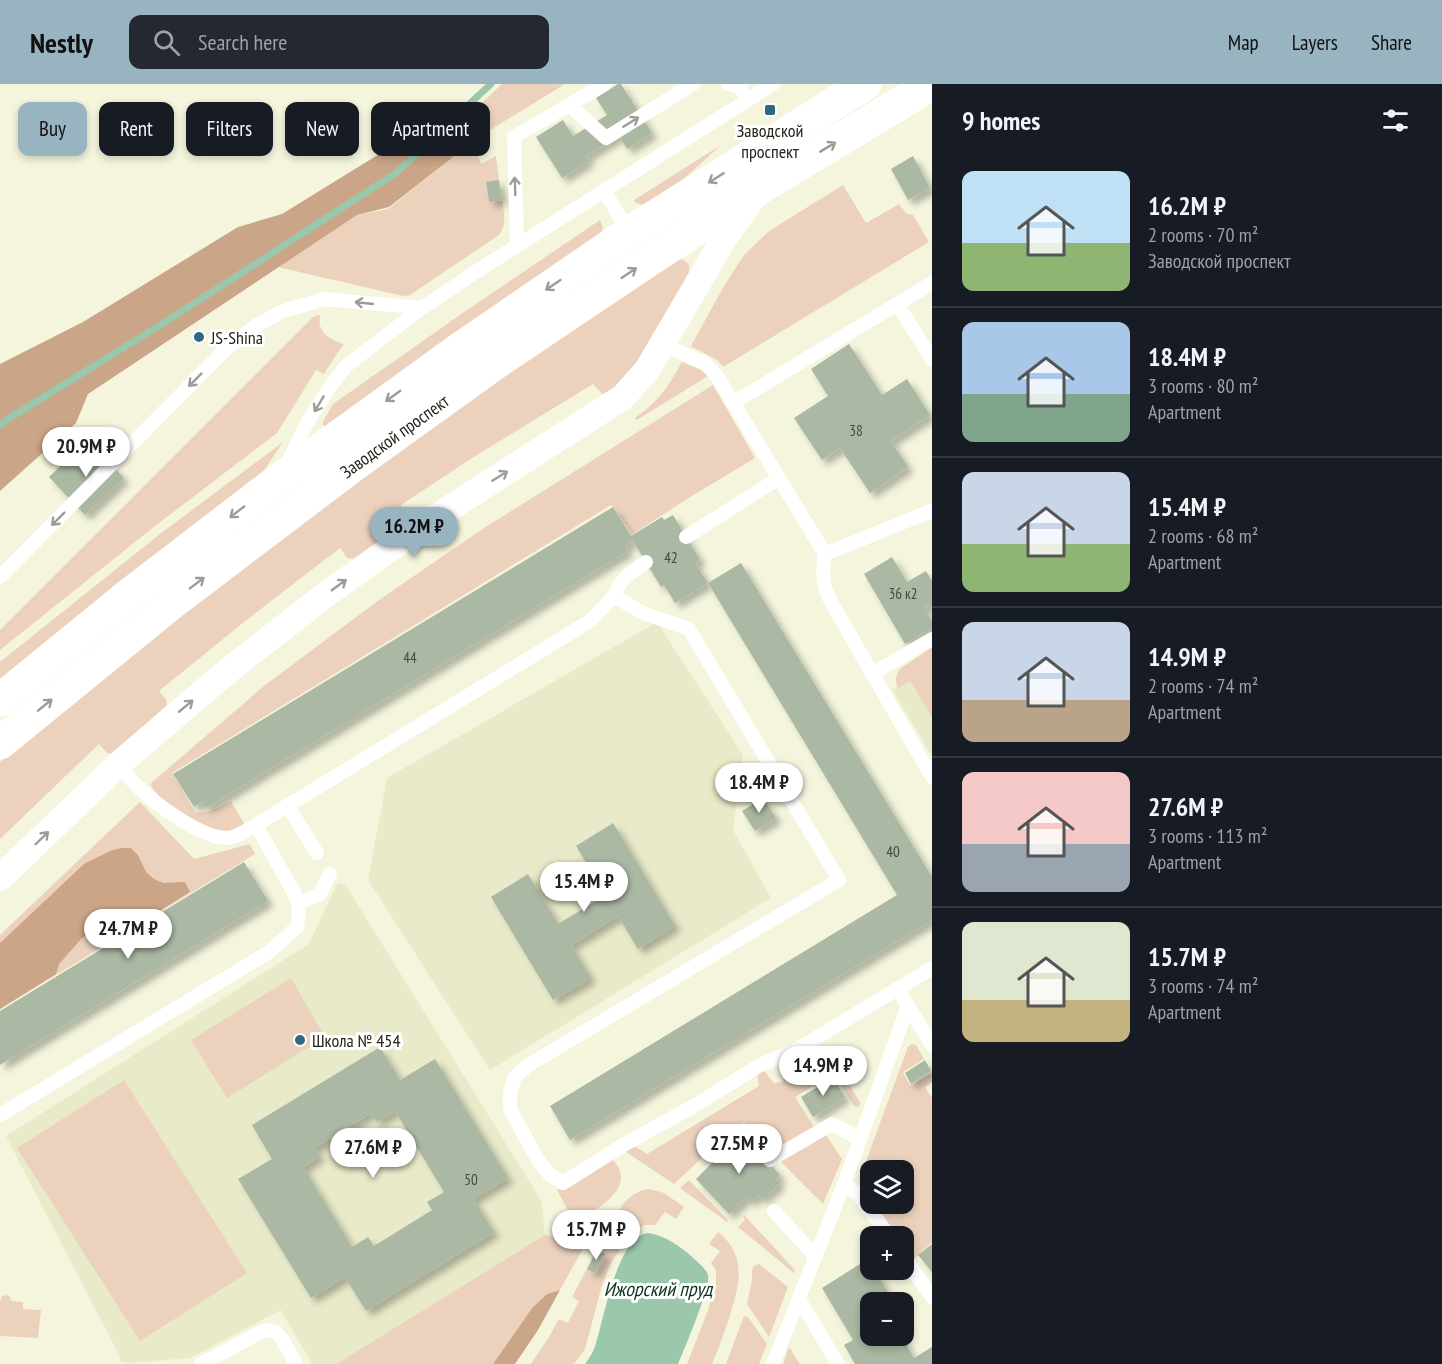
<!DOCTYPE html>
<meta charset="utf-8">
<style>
body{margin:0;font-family:"PT Sans Narrow",sans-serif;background:#242831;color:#f1f3f6;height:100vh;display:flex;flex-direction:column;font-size:22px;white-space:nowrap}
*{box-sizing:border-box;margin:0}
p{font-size:20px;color:#9ea1a6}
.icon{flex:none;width:33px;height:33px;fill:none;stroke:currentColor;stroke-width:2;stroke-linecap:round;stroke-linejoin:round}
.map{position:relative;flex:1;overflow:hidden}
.drawer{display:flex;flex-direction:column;background:#171b24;width:510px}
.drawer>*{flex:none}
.guide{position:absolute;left:18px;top:18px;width:570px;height:54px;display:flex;gap:12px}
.buttons{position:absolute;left:860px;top:1076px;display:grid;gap:12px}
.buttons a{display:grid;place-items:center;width:54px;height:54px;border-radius:12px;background:#171b24;box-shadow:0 3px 9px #0003;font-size:30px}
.price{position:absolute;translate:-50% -51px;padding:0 14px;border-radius:21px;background:#fff;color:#222;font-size:20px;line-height:39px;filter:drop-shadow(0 2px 3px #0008)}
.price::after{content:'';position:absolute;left:50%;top:36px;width:18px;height:14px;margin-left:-9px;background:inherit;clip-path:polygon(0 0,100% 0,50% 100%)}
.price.current{background:#99b4c1;color:#111}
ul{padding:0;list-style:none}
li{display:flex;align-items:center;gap:18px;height:150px;padding:0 30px}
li+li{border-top:2px solid #363941}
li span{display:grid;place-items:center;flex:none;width:168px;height:120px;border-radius:12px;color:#555}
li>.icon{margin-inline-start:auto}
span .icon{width:72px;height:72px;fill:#fffc;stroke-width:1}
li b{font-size:26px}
h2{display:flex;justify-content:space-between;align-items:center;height:72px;padding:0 30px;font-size:26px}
.pill{padding:0 21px;border-radius:12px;background:#171b24;box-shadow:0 3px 9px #0003;font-size:21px;line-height:54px}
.pill.current{background:#99b4c1;color:#111}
header{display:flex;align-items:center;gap:36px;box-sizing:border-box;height:84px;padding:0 30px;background:#99b4c1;color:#111}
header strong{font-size:28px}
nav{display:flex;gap:33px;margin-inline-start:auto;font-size:21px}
.search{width:420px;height:54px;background:#242831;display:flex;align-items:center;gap:15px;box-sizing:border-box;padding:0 21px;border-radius:12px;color:#9ea1a6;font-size:22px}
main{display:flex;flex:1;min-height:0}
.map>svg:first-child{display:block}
</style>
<header>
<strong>Nestly</strong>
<div class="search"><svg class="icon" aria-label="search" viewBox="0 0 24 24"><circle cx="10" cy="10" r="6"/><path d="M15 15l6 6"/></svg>Search here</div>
<nav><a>Map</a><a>Layers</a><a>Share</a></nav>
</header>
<main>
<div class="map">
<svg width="932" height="1280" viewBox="0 0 932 1280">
<defs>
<filter id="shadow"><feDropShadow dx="5.5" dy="5.5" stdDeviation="3" flood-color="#0004"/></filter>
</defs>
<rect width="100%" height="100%" fill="#f4f5dc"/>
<g fill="#e9eac9">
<polygon points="657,538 743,671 733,746 771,814 490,986 368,796 387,694"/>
<polygon points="932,582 932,672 892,605"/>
<polygon points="342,799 348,805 539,1113 542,1119 545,1151 336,1280 312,1280 281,1226 190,1274 129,1279 121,1278 118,1269 6,1052 309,860 337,800"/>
</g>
<g fill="#ecd2bd">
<path d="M502 0H565L472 57 481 80 496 72 499 96 486 99 489 118 502 116C504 128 507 141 499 151L410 211 403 212 278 183 357 131 388 125 453 73 450 49Z"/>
<polygon points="721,61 678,100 643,121 636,119 634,116"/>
<polygon points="843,101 866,139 899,120 907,130 913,131 929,158 723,283 717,276 691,262 724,202 744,171 769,147"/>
<polygon points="600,136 603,144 601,149 325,342 323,341 323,338 333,320 467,226"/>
<path d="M682 175C688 178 690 181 689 188 668 228 643 288 603 311L593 300 469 376 401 421C404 428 408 431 405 438L354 475 347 474 340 464 249 534 159 607 167 617 166 622 113 670 107 669 99 660 0 755V678C164 539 337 408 514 285 567 248 622 213 675 177Z"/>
<path d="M320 231C320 234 319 238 320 241 322 252 335 257 344 260L338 268 324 290 316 286 277 349 155 442 0 566V546L313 233Z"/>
<path d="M682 278 701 286 708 292 637 336 635 334C659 317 668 303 682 278Z"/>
<path d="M713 301 755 374 687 415 633 450 611 421 172 689 195 728C206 731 220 722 231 717L246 743C240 744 234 747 228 748 207 750 159 719 150 700L264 602 379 516 484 444Z"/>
<polygon points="283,358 263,388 0,597 0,578 160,450"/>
<path d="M932 563V633L910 597 898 604C895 597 895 592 900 585Z"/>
<polygon points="140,718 194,775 250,760 255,770 0,925 0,851"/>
<polygon points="291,894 325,953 227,1014 191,956"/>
<polygon points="911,960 916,961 924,975 903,988 910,1002 932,989 932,998 925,1003 932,1014 932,1158 913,1176 903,1161 903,1152 897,1152 875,1119 903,1119 903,1086 870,1086 870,1112 859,1096 908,963"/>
<polygon points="799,974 803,975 818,999 795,1013 814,1043 775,1066 767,1066 744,1038 719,1058 674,1100 623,1066 633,1061 647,1070 759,1002 757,989 763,986 774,999 782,998 786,992 788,980"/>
<polygon points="835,977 860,1018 860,1021 858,1023 854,1022 829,981"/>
<polygon points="124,996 247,1189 140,1257 17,1064"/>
<polygon points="824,1048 842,1075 823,1120 782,1079 781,1076"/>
<path d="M611 1074C641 1102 596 1126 575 1139L557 1106Z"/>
<polygon points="689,1096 728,1136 727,1138 680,1104"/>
<path d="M649 1105 664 1109 684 1123 676 1135 665 1128 655 1141H645L635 1145 631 1148 611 1179 602 1201 585 1265 574 1280H531L549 1253 559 1235 568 1239 579 1217 572 1213 587 1185 595 1189 605 1170 597 1165C610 1143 621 1108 649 1105Z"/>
<polygon points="745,1132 795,1186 794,1189 738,1143 745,1136 743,1133"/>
<polygon points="588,1140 593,1142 594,1145 560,1206 547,1210 532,1224 493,1280 336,1280 545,1151 563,1155"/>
<path d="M718 1148C747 1171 740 1200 730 1231 725 1247 719 1264 712 1280H687L708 1226 716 1199V1186L711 1179 720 1167 709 1160Z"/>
<polygon points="759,1180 788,1203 769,1253 747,1220 752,1196 752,1186 754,1182"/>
<polygon points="9,1211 11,1217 23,1218 23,1225 41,1226 38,1254 0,1252 0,1217 2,1212"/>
<polygon points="744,1232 748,1233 767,1260 759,1280 726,1280"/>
<polygon points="789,1263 800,1280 783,1280"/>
</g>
<g fill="#caa587">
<polygon points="441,32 450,49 453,73 389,123 357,131 88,310 76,339 0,407 0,280 83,238 238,143 282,130"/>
<polygon points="121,764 131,764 138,771 146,788 154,795 163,799 185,798 190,808 135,842 115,844 92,849 82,854 59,880 56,890 0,925 0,859 84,780 110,767"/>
<polygon points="560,1206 538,1246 515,1280 493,1280 532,1224 547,1210"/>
</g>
<path fill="#9bc7ac" d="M648 1149C662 1151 674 1158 685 1167 691 1172 706 1184 708 1191 711 1202 684 1266 678 1280H585C590 1273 594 1267 596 1259 604 1235 617 1153 648 1149Z"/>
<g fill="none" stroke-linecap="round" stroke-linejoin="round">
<path stroke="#9bc7ac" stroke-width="7" d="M0 341 8 335 170 235 396 89C429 60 459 29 491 0"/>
</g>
<g fill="#abb8a3" fill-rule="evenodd" filter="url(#shadow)">
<polygon points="618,0 621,0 652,49 627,65 619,52 586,72 589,77 562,94 536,53 563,36 573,52 607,31 596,14"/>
<polygon points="913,72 930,104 908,116 891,85"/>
<polygon points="499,96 502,116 489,118 486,98"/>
<polygon points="849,260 882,311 907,295 930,331 891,357 908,383 870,409 840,364 822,376 794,334 828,312 811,285"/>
<polygon points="87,356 124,394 85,431 49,393"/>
<polygon points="613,423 631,452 662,433 664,436 673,431 700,476 695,479 708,499 741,479 932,793 932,836 570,1056 550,1022 897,811 708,499 675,519 664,501 661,503 633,457 625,462 628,467 206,724 202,718 194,723 173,690"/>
<polygon points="892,473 907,498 926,487 932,497 932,520 924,524 932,537 932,544 905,560 864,490"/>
<polygon points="763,714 776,734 755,747 742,727"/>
<polygon points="613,739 675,842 638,865 618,832 571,861 591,894 553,916 491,813 528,790 558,840 606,811 576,762"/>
<polygon points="244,778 268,817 0,981 0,927"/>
<path d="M380 963 400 996 435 975 508 1094 473 1115 494 1148 366 1227 345 1193 311 1214 238 1095 272 1075 252 1041ZM395 1027 444 1108 427 1118 432 1126 374 1162 368 1153 352 1163 303 1083 320 1072 314 1064 371 1029 377 1038Z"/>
<polygon points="925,976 931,987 911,1000 905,989"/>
<polygon points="833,994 845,1013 813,1033 801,1013"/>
<polygon points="742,1050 780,1091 776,1095 780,1099 763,1115 758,1111 751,1118 746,1113 729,1130 696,1095 720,1071 717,1067 734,1051 738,1055"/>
<polygon points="932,1160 932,1188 918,1171"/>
<polygon points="597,1165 606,1170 595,1189 587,1185"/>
<polygon points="868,1175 870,1179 870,1185 874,1185 893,1217 870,1218 870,1251 900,1251 914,1274 932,1263 932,1280 855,1280 844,1261 853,1256 822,1204"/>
</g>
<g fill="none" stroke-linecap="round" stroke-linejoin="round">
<g stroke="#fff" stroke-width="14">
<polyline points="728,0 740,3 747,15"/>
<polyline points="569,21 606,54 693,0"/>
<polyline points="604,106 629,149"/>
<polyline points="517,160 514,53 605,0"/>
<polyline points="897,220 932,275"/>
<path d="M663 261 705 279 717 292 825 470C822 489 822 500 831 518L932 693"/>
<polyline points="733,319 932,199"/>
<polyline points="288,378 308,337 328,306 346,282 422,224 474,189 773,0"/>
<polyline points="686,453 779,394"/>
<polyline points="825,470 931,427 932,430"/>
<polyline points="0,493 223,268 257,241 283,227 324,215 422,224"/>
<polyline points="614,512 643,529 689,545 839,796 527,982 515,993 510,1008 510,1025 538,1076 549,1090 563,1099 625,1060 694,1022 760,981 796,966 932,884"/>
<polyline points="872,590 932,555"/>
<path d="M119 680C125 687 130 695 137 702 155 720 200 753 226 754 237 754 247 746 256 741"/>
<polyline points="287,721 317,769"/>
<polyline points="298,819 319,811 330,790"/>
<polyline points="908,922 932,961"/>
<polyline points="805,961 824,992"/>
<polyline points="0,1031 269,868 297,843 299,828 298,819 293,807 256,741 590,537 614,512 620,500 628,491 646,478"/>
<polyline points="750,1054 770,1076 832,1040 860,1055"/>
<polyline points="844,1100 858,1110 889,1152"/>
<polyline points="774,1127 815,1172"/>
<polyline points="903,1172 932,1213"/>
<polyline points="799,1215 838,1280"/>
<polyline points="201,1280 265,1246 276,1248 282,1255 296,1280"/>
<polyline points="773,1280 844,1100 908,922 898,905"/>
</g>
<polyline stroke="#fff" stroke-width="26" points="0,794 119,680 229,586 324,512 422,442 623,313 647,286 725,153 755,111"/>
<g stroke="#fff" stroke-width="33">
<polyline points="0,616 130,510 280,395 458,266 629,149 865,0"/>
<path id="s1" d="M0 659 173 518 355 380 494 280 646 178 760 104 932 0"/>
</g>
</g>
<defs><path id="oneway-shaft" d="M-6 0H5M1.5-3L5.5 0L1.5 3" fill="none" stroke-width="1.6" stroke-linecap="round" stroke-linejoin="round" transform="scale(1.5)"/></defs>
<g stroke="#9c9c98">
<use href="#oneway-shaft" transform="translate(631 38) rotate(-32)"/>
<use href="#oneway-shaft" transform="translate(828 63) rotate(-31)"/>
<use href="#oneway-shaft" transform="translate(716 94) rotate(148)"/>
<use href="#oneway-shaft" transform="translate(515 102) rotate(-92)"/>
<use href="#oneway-shaft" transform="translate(629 189) rotate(-34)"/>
<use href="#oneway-shaft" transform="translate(553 201) rotate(146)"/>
<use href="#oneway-shaft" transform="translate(364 219) rotate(-174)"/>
<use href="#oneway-shaft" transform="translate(195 296) rotate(135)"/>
<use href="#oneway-shaft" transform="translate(393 312) rotate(144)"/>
<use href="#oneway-shaft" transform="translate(319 320) rotate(121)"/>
<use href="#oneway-shaft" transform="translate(500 392) rotate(-32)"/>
<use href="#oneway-shaft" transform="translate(237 428) rotate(142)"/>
<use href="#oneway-shaft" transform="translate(58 435) rotate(135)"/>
<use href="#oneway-shaft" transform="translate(197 499) rotate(-37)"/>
<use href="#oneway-shaft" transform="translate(339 501) rotate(-36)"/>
<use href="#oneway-shaft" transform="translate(45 621) rotate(-39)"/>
<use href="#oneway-shaft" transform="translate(186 622) rotate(-40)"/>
<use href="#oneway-shaft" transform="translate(42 754) rotate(-44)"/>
</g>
<g fill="#2e6881" stroke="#fff" stroke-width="2">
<rect x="764" y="20" width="12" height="12" rx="3"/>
<circle cx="199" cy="253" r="6"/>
<circle cx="300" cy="956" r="6"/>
</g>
<g text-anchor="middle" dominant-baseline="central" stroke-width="6" stroke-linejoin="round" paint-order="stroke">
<g font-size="15" fill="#46493d">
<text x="856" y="346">38</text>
<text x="671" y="473">42</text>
<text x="903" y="509">36 к2</text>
<text x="410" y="573">44</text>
<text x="893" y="767">40</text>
<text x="471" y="1095">50</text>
</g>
<g font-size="18" fill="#24241b" stroke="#fff" text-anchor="start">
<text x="770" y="46" text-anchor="middle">Заводской<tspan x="770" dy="21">проспект</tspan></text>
<text x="211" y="253">JS-Shina</text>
<text x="312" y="956">Школа № 454</text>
</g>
<g font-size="18" fill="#24241b" stroke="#fff">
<text stroke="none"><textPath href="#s1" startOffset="500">Заводской проспект</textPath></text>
</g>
<g font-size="20" font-style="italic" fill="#0f3320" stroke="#fff">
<text x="658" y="1205">Ижорский пруд</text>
</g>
</g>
</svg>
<div class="buttons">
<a><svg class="icon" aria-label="layers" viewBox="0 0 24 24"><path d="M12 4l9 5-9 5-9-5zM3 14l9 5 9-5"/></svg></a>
<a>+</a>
<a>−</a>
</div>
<b class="price" style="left:86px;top:394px">20.9M ₽</b>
<b class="price current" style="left:414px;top:474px">16.2M ₽</b>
<b class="price" style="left:759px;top:730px">18.4M ₽</b>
<b class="price" style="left:584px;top:829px">15.4M ₽</b>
<b class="price" style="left:128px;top:876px">24.7M ₽</b>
<b class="price" style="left:823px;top:1013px">14.9M ₽</b>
<b class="price" style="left:739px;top:1091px">27.5M ₽</b>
<b class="price" style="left:373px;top:1095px">27.6M ₽</b>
<b class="price" style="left:596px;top:1177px">15.7M ₽</b>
<div class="guide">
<a class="pill current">Buy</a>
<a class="pill">Rent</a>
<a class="pill">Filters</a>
<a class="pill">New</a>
<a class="pill">Apartment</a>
</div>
</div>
<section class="drawer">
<h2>9 homes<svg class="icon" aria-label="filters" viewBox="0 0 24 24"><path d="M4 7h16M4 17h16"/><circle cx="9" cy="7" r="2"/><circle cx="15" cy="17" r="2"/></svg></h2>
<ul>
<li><span style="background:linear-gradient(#bfe0f5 60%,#8fb573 0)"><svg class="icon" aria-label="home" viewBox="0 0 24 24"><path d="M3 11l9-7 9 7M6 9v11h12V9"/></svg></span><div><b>16.2M ₽</b><p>2 rooms · 70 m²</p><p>Заводской проспект</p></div></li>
<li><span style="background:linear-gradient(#a9c7e8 60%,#7fa58c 0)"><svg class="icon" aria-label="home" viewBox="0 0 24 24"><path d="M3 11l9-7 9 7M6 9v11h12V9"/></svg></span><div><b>18.4M ₽</b><p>3 rooms · 80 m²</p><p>Apartment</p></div></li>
<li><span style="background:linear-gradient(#c9d6e8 60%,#8fb573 0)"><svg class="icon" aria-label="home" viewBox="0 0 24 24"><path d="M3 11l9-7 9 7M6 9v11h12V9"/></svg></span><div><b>15.4M ₽</b><p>2 rooms · 68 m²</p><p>Apartment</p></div></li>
<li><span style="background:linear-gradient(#c9d6e8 65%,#b9a48a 0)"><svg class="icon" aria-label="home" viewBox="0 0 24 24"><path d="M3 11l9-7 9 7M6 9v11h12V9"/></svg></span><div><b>14.9M ₽</b><p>2 rooms · 74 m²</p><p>Apartment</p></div></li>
<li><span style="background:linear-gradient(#f6c9c9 60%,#9aa5b1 0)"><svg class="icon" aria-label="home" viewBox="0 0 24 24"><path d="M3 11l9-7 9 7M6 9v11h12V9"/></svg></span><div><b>27.6M ₽</b><p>3 rooms · 113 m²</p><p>Apartment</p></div></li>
<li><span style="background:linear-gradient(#dfe7d0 65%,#c2b280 0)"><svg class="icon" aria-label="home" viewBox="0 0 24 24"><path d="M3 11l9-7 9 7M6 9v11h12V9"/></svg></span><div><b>15.7M ₽</b><p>3 rooms · 74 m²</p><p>Apartment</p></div></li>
</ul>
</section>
</main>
